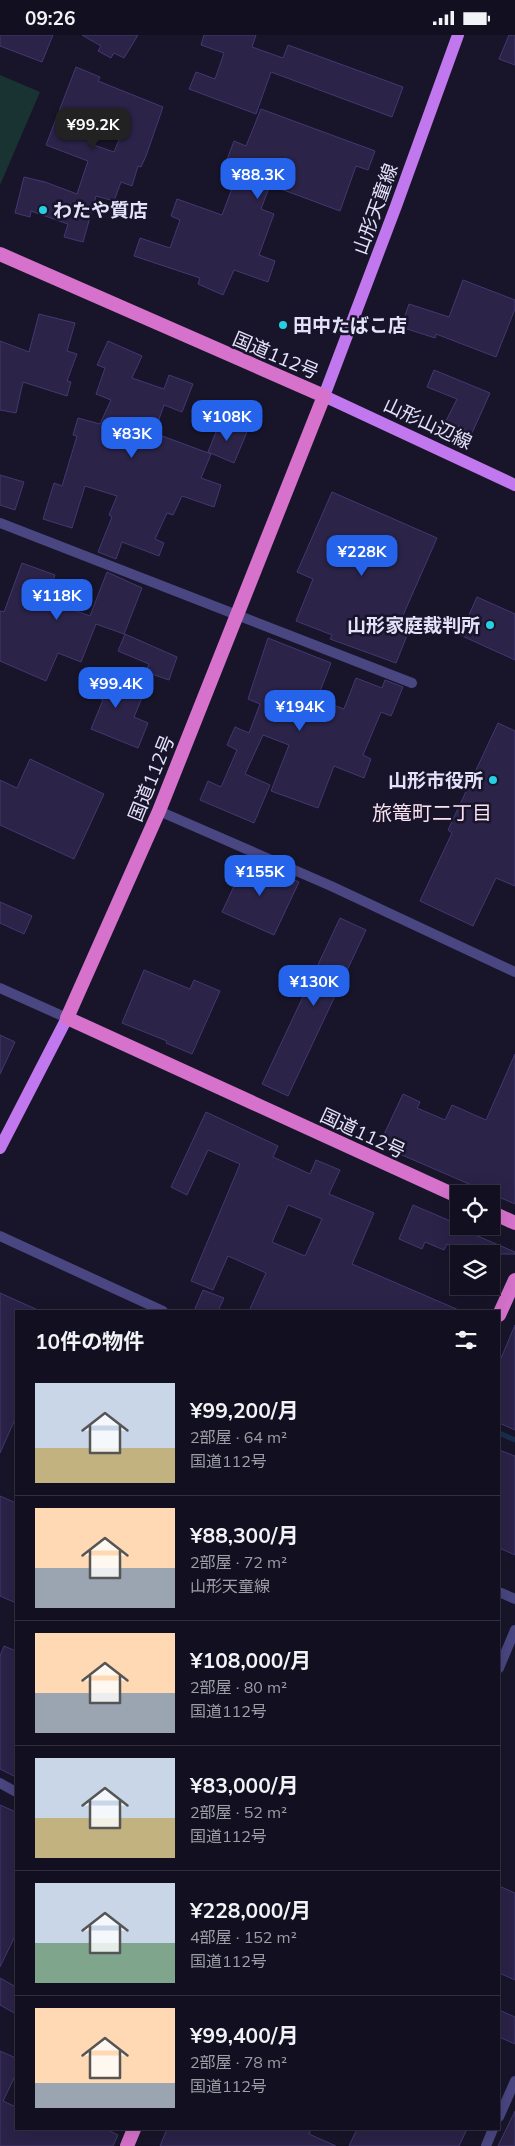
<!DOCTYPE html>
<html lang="ja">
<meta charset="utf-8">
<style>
body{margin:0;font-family:Mulish,"Noto Sans JP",sans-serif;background:#1f1e2d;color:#f1f3f6;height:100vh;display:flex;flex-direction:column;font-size:19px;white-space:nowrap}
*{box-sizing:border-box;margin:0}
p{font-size:16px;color:#9c9da5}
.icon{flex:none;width:28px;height:28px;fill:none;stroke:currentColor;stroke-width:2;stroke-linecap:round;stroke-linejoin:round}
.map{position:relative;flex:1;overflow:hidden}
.details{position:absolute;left:15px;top:1275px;width:485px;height:820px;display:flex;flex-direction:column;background:#121020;border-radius:0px;box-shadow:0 5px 20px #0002,0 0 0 1px #31303e}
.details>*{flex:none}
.fabs{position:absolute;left:450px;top:1150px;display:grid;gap:10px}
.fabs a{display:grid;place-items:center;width:50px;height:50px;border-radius:0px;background:#121020;box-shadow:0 5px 20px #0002,0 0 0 1px #31303e;font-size:25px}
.price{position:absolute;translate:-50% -42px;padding:0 11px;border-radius:10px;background:#2563eb;color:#fff;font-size:16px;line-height:32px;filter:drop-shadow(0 1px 2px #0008)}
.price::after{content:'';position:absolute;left:50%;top:30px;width:15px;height:11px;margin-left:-8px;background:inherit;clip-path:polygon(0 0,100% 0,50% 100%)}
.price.on{background:#222;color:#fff}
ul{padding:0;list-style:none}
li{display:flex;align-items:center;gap:15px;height:125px;padding:0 20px}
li+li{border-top:1px solid #31303e}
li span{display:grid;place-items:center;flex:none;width:140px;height:100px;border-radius:0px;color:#555}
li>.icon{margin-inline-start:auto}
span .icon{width:60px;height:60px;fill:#fffc;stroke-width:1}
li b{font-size:21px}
h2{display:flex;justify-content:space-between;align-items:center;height:60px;padding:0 20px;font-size:21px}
.status{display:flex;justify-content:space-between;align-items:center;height:35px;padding:0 25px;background:#121020;direction:ltr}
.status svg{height:14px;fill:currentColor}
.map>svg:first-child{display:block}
</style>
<div class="status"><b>09:26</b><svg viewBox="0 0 49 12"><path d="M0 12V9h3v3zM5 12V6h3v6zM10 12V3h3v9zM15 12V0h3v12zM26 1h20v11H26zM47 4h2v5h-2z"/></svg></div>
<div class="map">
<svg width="515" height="2111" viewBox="0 0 515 2111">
<rect width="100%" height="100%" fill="#18152a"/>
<polygon fill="#193332" points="0,40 40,57 0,150"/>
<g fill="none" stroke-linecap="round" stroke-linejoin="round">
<polyline stroke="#192e4e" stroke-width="5" points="499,1398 515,1405"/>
</g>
<g fill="#2b2348" stroke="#443871" fill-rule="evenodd">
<polygon points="0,0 53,0 42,27 0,11"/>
<polygon points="82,0 138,0 124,23 114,18 111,23 98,16 101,11"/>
<polygon points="204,0 256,0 252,12 283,23 288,10 403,52 392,82 271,37 256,79 189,54 196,37 215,44 224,18 201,10"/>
<polygon points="509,0 515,0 515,30 499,24"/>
<path d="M76 32 100 42 98 46 163 72 146 121 141 132 138 131 132 151 121 147 114 166 96 161 83 207 64 202 68 189 31 176 30 182 15 178 24 142 45 147 77 159 88 126 46 110ZM100 79 126 88 114 117 88 108Z"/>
<polygon points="261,74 375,116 368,135 356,131 340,176 270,150 261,174 274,179 259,220 275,226 268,247 234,235 223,260 198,249 200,243 134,221 140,203 170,213 180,185 171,181 177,164 222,180 239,135 225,130 234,106 246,111"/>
<polygon points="463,245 515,265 515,274 496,322 436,299 435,303 401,292 409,269 449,282"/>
<polygon points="39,279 75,288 67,316 77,319 67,346 71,347 67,361 23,347 16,378 0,375 0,306 29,317"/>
<polygon points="108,306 142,321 132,343 164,354 169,340 193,349 182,377 164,370 154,398 211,419 201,443 221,450 214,472 182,461 173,480 167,478 155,504 164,508 159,521 122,507 116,524 98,517 112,482 109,480 117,461 85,451 72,493 43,484 54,448 62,451 77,401 73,400 78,383 100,389 111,365 96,359 105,333 97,330"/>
<polygon points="434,335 490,358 472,398 446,386 457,364 427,352"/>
<polygon points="220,387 247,397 234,428 208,417"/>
<polygon points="0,440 24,447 15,475 0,470"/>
<polygon points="332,457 437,503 397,594 408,598 396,628 330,604 332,600 296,586 313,544 297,537"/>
<polygon points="22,528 55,540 47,562 61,567 60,570 90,581 107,537 142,553 124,599 96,589 81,627 58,618 46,646 0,626 0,576 4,577"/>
<polygon points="477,562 515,579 515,625 460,600"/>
<polygon points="125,599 177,622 169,645 146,637 149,629 118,616"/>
<polygon points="268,603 331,628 317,664 344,674 356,643 382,653 385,645 403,652 391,681 381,677 363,720 371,724 364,743 334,731 318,773 271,756 289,710 263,700 245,739 270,750 254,788 200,765 208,746 221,752 237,715 227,710 235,692 249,698 260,669 248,664"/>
<polygon points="91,635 144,658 134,682 148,688 138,713 91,694 103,665 82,656"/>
<polygon points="498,688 515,696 515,851 496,843 473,891 420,866 452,798 448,795"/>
<polygon points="30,724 104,759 74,824 0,790 0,745 17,753"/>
<polygon points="247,823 299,847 274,900 222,877"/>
<polygon points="0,867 32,881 24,899 0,888"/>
<polygon points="340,883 366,895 288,1061 262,1049"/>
<polygon points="144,935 190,954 194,945 220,956 192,1019 166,1008 167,1006 122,988"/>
<polygon points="0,1000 15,1007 0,1039"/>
<polygon points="515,1019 515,1169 379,1110 403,1059 420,1067 417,1073 445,1085 452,1070 486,1085"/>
<path d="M206 1077 278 1111 273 1122 310 1139 316 1125 340 1135 329 1159 374 1178 352 1229 461 1276H249L266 1238 228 1221 213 1255 191 1246 240 1129 208 1115 187 1160 171 1152ZM288 1170 322 1184 305 1221 272 1207Z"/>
<polygon points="413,1170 455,1188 454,1191 515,1217 515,1219 470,1219 447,1209 444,1215 425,1207 422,1214 399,1204"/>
<polygon points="203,1255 224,1263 218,1276 194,1276"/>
<polygon points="0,1258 40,1276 16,1276 16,1382 0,1418"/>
<polygon points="515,1290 515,1395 499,1388 499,1328"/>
<polygon points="499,1415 515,1421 515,1520 499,1513"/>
<polygon points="0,1461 16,1468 16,1568 0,1561"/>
<polygon points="4,1611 16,1616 16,1742 0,1734 0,1621"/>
<polygon points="0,1770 16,1777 16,1899 0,1932"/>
<polygon points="499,1851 515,1858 515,1945 499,1938"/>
<polygon points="0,1943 16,1952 16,1979 0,1970"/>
<polygon points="499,1975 515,1982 515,2009 499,2002"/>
<polygon points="0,2016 16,2023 16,2039 3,2066 16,2072 16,2094 106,2094 118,2100 113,2111 0,2111"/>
<polygon points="515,2076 515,2111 498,2111"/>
<polygon points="167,2094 311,2094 309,2099 336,2111 160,2111"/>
<polygon points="357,2094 467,2094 459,2111 349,2111"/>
</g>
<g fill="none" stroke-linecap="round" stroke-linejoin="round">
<g stroke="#494682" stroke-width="10">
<polyline points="0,488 412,648"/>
<polyline points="159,776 331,851 515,937"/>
<polyline points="0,1201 163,1276"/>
<polyline points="499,1557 515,1564"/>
<polyline points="499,1633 515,1595"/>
<polyline points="0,1748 16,1757"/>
<polyline points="499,2082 515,2046"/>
<polyline points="486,2111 493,2094"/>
</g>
<polyline stroke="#494682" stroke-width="10" points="0,953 67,983"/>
<g stroke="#c177ed" stroke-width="12">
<polyline points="458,0 396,171 324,361 515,450"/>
<polyline points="0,1113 67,983"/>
</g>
<g stroke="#d672cb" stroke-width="14">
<polyline points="0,219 324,361 159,776 67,983 459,1162"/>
<polyline points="491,1177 515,1188"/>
<polyline points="499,1280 515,1245"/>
<polyline points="127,2111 134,2094"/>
</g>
</g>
<g fill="#27cfe2" stroke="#18152a" stroke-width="2">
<circle cx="43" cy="175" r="5"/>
<circle cx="283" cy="290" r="5"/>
<circle cx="490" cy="590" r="5"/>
<circle cx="493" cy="745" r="5"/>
</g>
<g text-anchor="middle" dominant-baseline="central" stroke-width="5" stroke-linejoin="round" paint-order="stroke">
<g font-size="19" fill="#e4e1fb" stroke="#18152a">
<text transform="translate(375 174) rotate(-70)">山形天童線</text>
<text transform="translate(276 320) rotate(23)">国道112号</text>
<text transform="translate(428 388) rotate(25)">山形山辺線</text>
<text transform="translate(151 743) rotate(-68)">国道112号</text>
<text transform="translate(363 1098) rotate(25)">国道112号</text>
</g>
<g font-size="19" font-weight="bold" fill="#e4e1fb" stroke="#18152a" text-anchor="start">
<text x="53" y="175">わたや質店</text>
<text x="293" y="290">田中たばこ店</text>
<text x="480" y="590" text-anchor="end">山形家庭裁判所</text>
<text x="483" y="745" text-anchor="end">山形市役所</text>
</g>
<g font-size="20" fill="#fbe3f2" stroke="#18152a">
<text x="432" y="777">旅篭町二丁目</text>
</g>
</g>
</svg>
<div class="fabs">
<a><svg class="icon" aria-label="locate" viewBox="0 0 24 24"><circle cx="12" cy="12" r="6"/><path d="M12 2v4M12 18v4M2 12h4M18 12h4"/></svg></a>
<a><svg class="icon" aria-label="layers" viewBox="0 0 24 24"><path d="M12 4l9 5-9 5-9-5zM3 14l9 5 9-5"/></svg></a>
</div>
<b class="price on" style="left:93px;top:115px">¥99.2K</b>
<b class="price" style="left:258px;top:165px">¥88.3K</b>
<b class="price" style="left:227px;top:407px">¥108K</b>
<b class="price" style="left:132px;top:424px">¥83K</b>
<b class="price" style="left:362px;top:542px">¥228K</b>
<b class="price" style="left:57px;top:586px">¥118K</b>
<b class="price" style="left:116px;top:674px">¥99.4K</b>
<b class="price" style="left:300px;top:697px">¥194K</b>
<b class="price" style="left:260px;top:862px">¥155K</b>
<b class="price" style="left:314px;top:972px">¥130K</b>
<section class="details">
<h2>10件の物件<svg class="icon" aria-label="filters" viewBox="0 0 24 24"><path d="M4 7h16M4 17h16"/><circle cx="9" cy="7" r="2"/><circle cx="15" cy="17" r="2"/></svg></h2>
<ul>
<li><span style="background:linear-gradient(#c9d6e8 65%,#c2b280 0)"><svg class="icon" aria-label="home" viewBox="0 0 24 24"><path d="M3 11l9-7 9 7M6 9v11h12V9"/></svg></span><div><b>¥99,200/月</b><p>2部屋 · 64 m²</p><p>国道112号</p></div></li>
<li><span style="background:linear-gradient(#ffd9b3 60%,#9aa5b1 0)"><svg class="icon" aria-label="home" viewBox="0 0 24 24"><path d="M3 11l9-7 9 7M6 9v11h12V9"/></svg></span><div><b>¥88,300/月</b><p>2部屋 · 72 m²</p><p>山形天童線</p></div></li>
<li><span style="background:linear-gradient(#ffd9b3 60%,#9aa5b1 0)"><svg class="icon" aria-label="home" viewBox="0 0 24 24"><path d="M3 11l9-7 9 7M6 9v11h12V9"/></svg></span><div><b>¥108,000/月</b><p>2部屋 · 80 m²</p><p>国道112号</p></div></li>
<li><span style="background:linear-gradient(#c9d6e8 60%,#c2b280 0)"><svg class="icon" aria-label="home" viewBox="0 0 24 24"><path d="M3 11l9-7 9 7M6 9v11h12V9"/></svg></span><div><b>¥83,000/月</b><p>2部屋 · 52 m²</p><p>国道112号</p></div></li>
<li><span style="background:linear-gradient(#c9d6e8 60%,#7fa58c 0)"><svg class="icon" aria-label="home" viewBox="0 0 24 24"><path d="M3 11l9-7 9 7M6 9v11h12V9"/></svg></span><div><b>¥228,000/月</b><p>4部屋 · 152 m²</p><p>国道112号</p></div></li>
<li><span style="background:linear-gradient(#ffd9b3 75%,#9aa5b1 0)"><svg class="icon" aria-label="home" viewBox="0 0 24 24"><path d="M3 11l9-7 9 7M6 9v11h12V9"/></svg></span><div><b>¥99,400/月</b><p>2部屋 · 78 m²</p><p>国道112号</p></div></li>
</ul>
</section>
</div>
